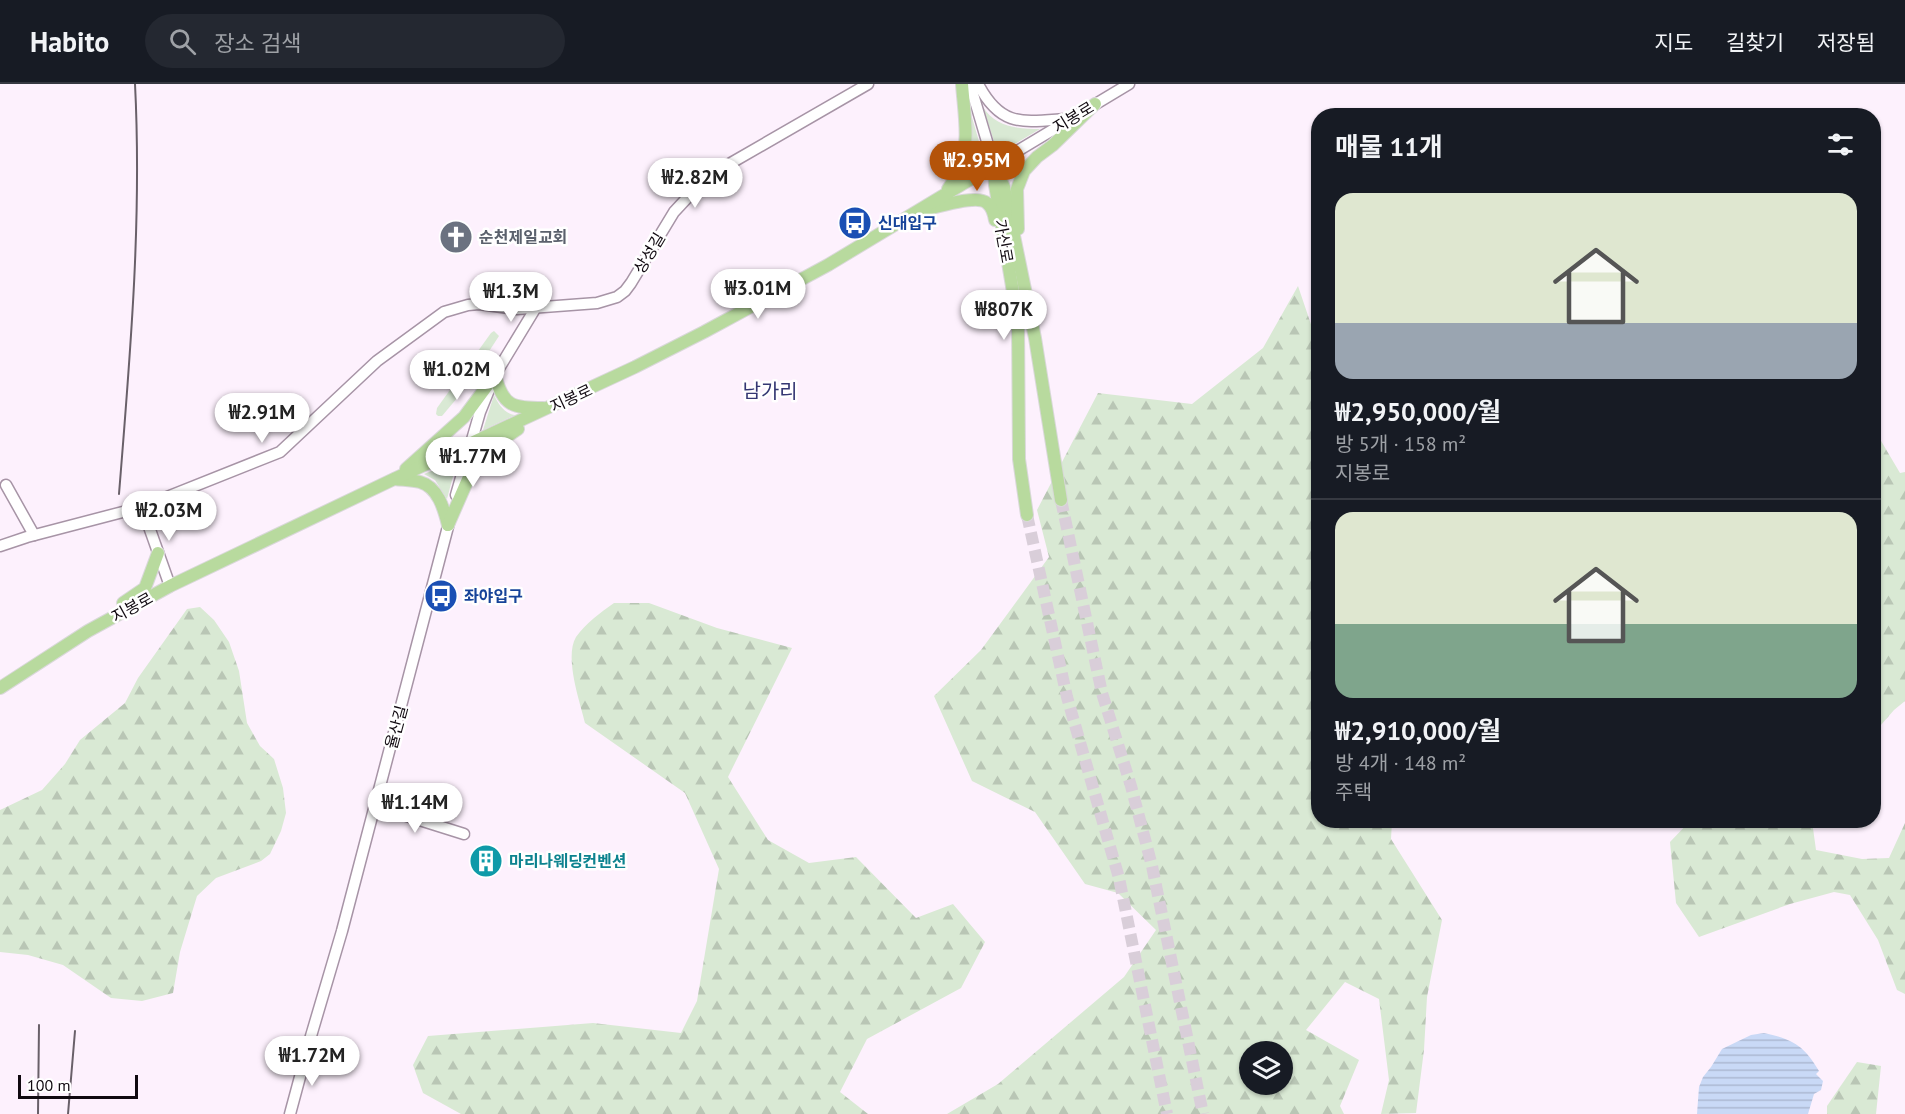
<!DOCTYPE html>
<html lang="ko">
<meta charset="utf-8">
<style>
body{margin:0;font-family:"PT Sans","Noto Sans KR",sans-serif;background:#242831;color:#f1f3f6;height:100vh;display:flex;flex-direction:column;font-size:22px;white-space:nowrap}
*{box-sizing:border-box;margin:0}
p{font-size:20px;color:#9ea1a6}
.icon{flex:none;width:33px;height:33px;fill:none;stroke:currentColor;stroke-width:2;stroke-linecap:round;stroke-linejoin:round}
.map{position:relative;flex:1;overflow:hidden}
.sheet{position:absolute;left:1311px;top:24px;width:570px;height:720px;display:flex;flex-direction:column;background:#171b24;border-radius:24px;box-shadow:0 2px 4px #0004}
.sheet>*{flex:none}
.controls{position:absolute;left:1239px;top:957px;display:grid;gap:12px}
.controls a{display:grid;place-items:center;width:54px;height:54px;border-radius:50%;background:#171b24;box-shadow:0 2px 4px #0004;font-size:30px}
.scale{position:absolute;left:18px;bottom:15px;width:120px;box-sizing:border-box;padding-left:6px;border:3px solid #100910;border-top:0;font-size:16px;line-height:21px;white-space:nowrap;color:#100910;-webkit-text-stroke:4px #fff;paint-order:stroke}
.price{position:absolute;translate:-50% -51px;padding:0 14px;border-radius:21px;background:#fff;color:#222;font-size:20px;line-height:39px;filter:drop-shadow(0 2px 3px #0008)}
.price::after{content:'';position:absolute;left:50%;top:36px;width:18px;height:14px;margin-left:-9px;background:inherit;clip-path:polygon(0 0,100% 0,50% 100%)}
.price.selected{background:#b45309;color:#fff}
ul{padding:0;list-style:none}
li{display:grid;align-content:center;gap:12px;height:318px;padding:0 24px}
li+li{border-top:2px solid #363941}
li span{display:grid;place-items:center;height:186px;border-radius:18px;color:#555}
li>.icon{margin-inline-start:auto}
span .icon{width:108px;height:108px;fill:#fffc;stroke-width:1}
li b{font-size:26px}
h2{display:flex;justify-content:space-between;align-items:center;height:72px;padding:0 24px;font-size:26px}
header{display:flex;align-items:center;gap:36px;box-sizing:border-box;height:84px;padding:0 30px;background:#171b24;border-bottom:2px solid #363941}
header strong{font-size:28px}
nav{display:flex;gap:33px;margin-inline-start:auto;font-size:21px}
.search{width:420px;height:54px;background:#242831;display:flex;align-items:center;gap:15px;box-sizing:border-box;padding:0 21px;border-radius:33px;color:#9ea1a6;font-size:22px}
.map>svg:first-child{display:block}
</style>
<header>
<strong>Habito</strong>
<div class="search"><svg class="icon" aria-label="search" viewBox="0 0 24 24"><circle cx="10" cy="10" r="6"/><path d="M15 15l6 6"/></svg>장소 검색</div>
<nav><a>지도</a><a>길찾기</a><a>저장됨</a></nav>
</header>
<div class="map">
<svg width="1905" height="1030" viewBox="0 0 1905 1030">
<defs>
<pattern id="forest-firs" width="22" height="20" patternUnits="userSpaceOnUse" patternTransform="scale(1.5)"><rect width="22" height="20" fill="#d9e9d4"/><path d="M5 1l3.5 6h-7zM16 11l3.5 6h-7z" fill="#b9c6b5"/></pattern>
<pattern id="water-rules" width="6" height="5" patternUnits="userSpaceOnUse" patternTransform="scale(1.5)"><rect width="6" height="5" fill="#c9d9f6"/><path d="M0 2.5h6" fill="none" stroke="#acb9d2"/></pattern>
</defs>
<rect width="100%" height="100%" fill="#fdf1fd"/>
<g fill="#d9e9d4">
<path d="M983 23C995 43 1018 45 1040 45L998 70Z"/>
<path d="M971 30 985 78 964 91C973 73 971 50 971 30Z"/>
<polygon points="494,247 499,252 463,307 442,332 438,332 436,330 437,324 491,249"/>
<path d="M494 311C498 320 505 330 515 331L483 346Z"/>
<polygon points="457,377 447,415 435,396 424,390"/>
</g>
<g fill="url(#forest-firs)" fill-rule="evenodd">
<path d="M1298 202 1318 261V736L1392 737 1391 755 1442 836 1427 913 1424 966 1416 1029 1381 1030 1389 996 1379 915 1345 898 1306 946 1359 976 1340 1022 1344 1030H947L998 1000 1124 893 1156 846 1118 809 1085 800 1035 728 972 697 934 612 981 566 1049 473 1037 426 1098 309 1192 320 1263 264ZM1250 968H1282V1000H1250Z"/>
<polygon points="1874,345 1900,389 1905,388 1905,617 1894,626 1874,649"/>
<path d="M614 519H649L717 544 792 564 728 693 768 756 809 779 856 773 916 834 953 820 985 858 961 904 867 955 840 1008 868 1030H461L423 1009 413 981 428 952 593 939 681 949 697 917 719 785 685 709 585 639C580 618 564 573 576 553 586 539 600 529 614 519Z"/>
<polygon points="200,523 214,536 229,558 239,587 247,639 260,662 274,675 283,704 286,729 281,747 270,770 261,777 216,794 197,812 180,868 173,909 142,917 111,914 63,881 28,871 0,868 0,726 42,706 65,680 80,656 125,619 138,594 187,525"/>
<polygon points="1690,737 1812,737 1816,766 1862,775 1889,774 1905,739 1905,910 1897,906 1878,856 1850,811 1834,808 1790,820 1699,853 1676,819 1670,758"/>
<polygon points="1857,978 1881,982 1876,1030 1827,1030 1827,1022"/>
</g>
<path fill="url(#water-rules)" d="M1764 949C1792 955 1804 961 1819 987L1816 990 1823 997 1821 1006 1814 1010 1808 1030H1697L1699 1003 1703 993 1711 983 1722 965 1751 951Z"/>
<g fill="none" stroke-linecap="round" stroke-linejoin="round">
<g stroke="#d9ced9" stroke-width="12" stroke-dasharray="12 6" stroke-linecap="butt">
<polyline points="1061,416 1102,609 1131,702 1152,782 1203,1030"/>
<polyline points="1027,431 1067,613 1119,794 1167,1030"/>
</g>
<defs>
<g id="minor">
<polyline points="970,0 994,81 1129,0"/>
<path d="M978 0C1001 44 1023 38 1067 35"/>
<polyline points="6,401 34,451"/>
<polyline points="456,411 480,328 495,291 535,225"/>
<polyline points="142,423 170,502"/>
<polyline points="0,462 27,453 142,423 280,368 377,277 444,228 468,221 479,220 517,225 597,219 617,213 625,207 631,199 674,128 700,100 731,79 868,0"/>
<polyline points="375,722 464,750"/>
<polyline points="290,1030 311,952 342,847 450,435"/>
</g>
<g id="major">
<polyline points="994,81 995,101 1018,238 1019,375 1027,431"/>
<polyline points="998,91 1004,103 1035,254 1061,416"/>
<path d="M948 105C952 99 957 92 960 85 970 58 964 28 962 0"/>
<path d="M924 126C937 123 977 110 987 119 992 123 994 130 995 136"/>
<polyline points="1018,145 1017,105 1024,87 1037,73 1053,61 1095,20"/>
<path d="M495 291C503 322 512 324 543 324"/>
<polyline points="406,385 464,333 495,291"/>
<path d="M395 395C403 396 412 396 420 398 438 403 444 425 448 441"/>
<polyline points="448,441 473,384 490,364 518,345"/>
<polyline points="123,519 145,504 158,469"/>
<polyline points="0,604 88,547 170,502 394,395 635,283 704,248 828,181 994,81"/>
</g>
</defs>
<use href="#minor" stroke="#a794a6" stroke-width="13"/>
<use href="#major" stroke="#d9d8d9" stroke-width="14"/>
<use href="#minor" stroke="#fff" stroke-width="10"/>
<use href="#major" stroke="#b8da9e" stroke-width="12"/>
<g stroke="#696069" stroke-width="2">
<path d="M119 410C130 273 142 137 135 0"/>
<polyline points="38,1030 39,941"/>
<polyline points="68,1030 75,947"/>
</g>
</g>
<defs>
<symbol id="bus-disc" viewBox="-11 -11 22 22"><circle r="9.5" fill="#1a4fb4" stroke="#fff"/><path d="M-5-6H5V4H4V6H2V4H-2V6H-4V4H-5ZM-3.5-4V0h7V-4ZM-3.5 1.2v1.5H-2V1.2ZM2 1.2v1.5H3.5V1.2Z" fill="#fff"/></symbol>
<symbol id="church-disc" viewBox="-11 -11 22 22"><circle r="9.5" fill="#6b7280" stroke="#fff"/><path d="M-1.2-6h2.4v3.5h3.3v2.4h-3.3V6h-2.4V-.1h-3.3v-2.4h3.3Z" fill="#fff"/></symbol>
<symbol id="building-disc" viewBox="-11 -11 22 22"><circle r="9.5" fill="#0f9aa8" stroke="#fff"/><path d="M-4-6H4V6H1V3H-1V6H-4ZM-2.5-4.3h1.7v1.8h-1.7ZM.8-4.3h1.7v1.8H.8ZM-2.5-1h1.7V.8h-1.7ZM.8-1h1.7V.8H.8Z" fill="#fff"/></symbol>
</defs>
<g fill-rule="evenodd">
<use href="#bus-disc" x="836" y="120" width="38" height="38"/>
<use href="#church-disc" x="437" y="134" width="38" height="38"/>
<use href="#bus-disc" x="422" y="493" width="38" height="38"/>
<use href="#building-disc" x="467" y="758" width="38" height="38"/>
</g>
<g text-anchor="middle" dominant-baseline="central" stroke-width="5" stroke-linejoin="round" paint-order="stroke">
<g font-size="16" fill="#100910" stroke="#fff">
<text transform="translate(1073 33) rotate(-31)">지봉로</text>
<text transform="translate(1004 157) rotate(80)">가산로</text>
<text transform="translate(649 169) rotate(-59)">상성길</text>
<text transform="translate(571 314) rotate(-25)">지봉로</text>
<text transform="translate(132 523) rotate(-29)">지봉로</text>
<text transform="translate(396 643) rotate(-75)">율산길</text>
</g>
<g font-size="16" font-weight="bold" fill="#164399" stroke="#fff" text-anchor="start">
<text x="878" y="139">신대입구</text>
<text x="464" y="512">좌야입구</text>
</g>
<g font-size="16" font-weight="bold" fill="#5b616d" stroke="#fff" text-anchor="start">
<text x="479" y="153">순천제일교회</text>
</g>
<g font-size="16" font-weight="bold" fill="#0d838f" stroke="#fff" text-anchor="start">
<text x="509" y="777">마리나웨딩컨벤션</text>
</g>
<g font-size="20" fill="#343773" stroke="#fff">
<text x="770" y="307">남가리</text>
</g>
</g>
</svg>
<div class="controls">
<a><svg class="icon" aria-label="layers" viewBox="0 0 24 24"><path d="M12 4l9 5-9 5-9-5zM3 14l9 5 9-5"/></svg></a>
</div>
<div class="scale">100 m</div>
<b class="price selected" style="left:977px;top:108px">₩2.95M</b>
<b class="price" style="left:695px;top:125px">₩2.82M</b>
<b class="price" style="left:758px;top:236px">₩3.01M</b>
<b class="price" style="left:511px;top:239px">₩1.3M</b>
<b class="price" style="left:1004px;top:257px">₩807K</b>
<b class="price" style="left:457px;top:317px">₩1.02M</b>
<b class="price" style="left:262px;top:360px">₩2.91M</b>
<b class="price" style="left:473px;top:404px">₩1.77M</b>
<b class="price" style="left:169px;top:458px">₩2.03M</b>
<b class="price" style="left:415px;top:750px">₩1.14M</b>
<b class="price" style="left:312px;top:1003px">₩1.72M</b>
<section class="sheet">
<h2>매물 11개<svg class="icon" aria-label="filters" viewBox="0 0 24 24"><path d="M4 7h16M4 17h16"/><circle cx="9" cy="7" r="2"/><circle cx="15" cy="17" r="2"/></svg></h2>
<ul>
<li><span style="background:linear-gradient(#dfe7d0 70%,#9aa5b1 0)"><svg class="icon" aria-label="home" viewBox="0 0 24 24"><path d="M3 11l9-7 9 7M6 9v11h12V9"/></svg></span><div><b>₩2,950,000/월</b><p>방 5개 · 158 m²</p><p>지봉로</p></div></li>
<li><span style="background:linear-gradient(#dfe7d0 60%,#7fa58c 0)"><svg class="icon" aria-label="home" viewBox="0 0 24 24"><path d="M3 11l9-7 9 7M6 9v11h12V9"/></svg></span><div><b>₩2,910,000/월</b><p>방 4개 · 148 m²</p><p>주택</p></div></li>
</ul>
</section>
</div>
